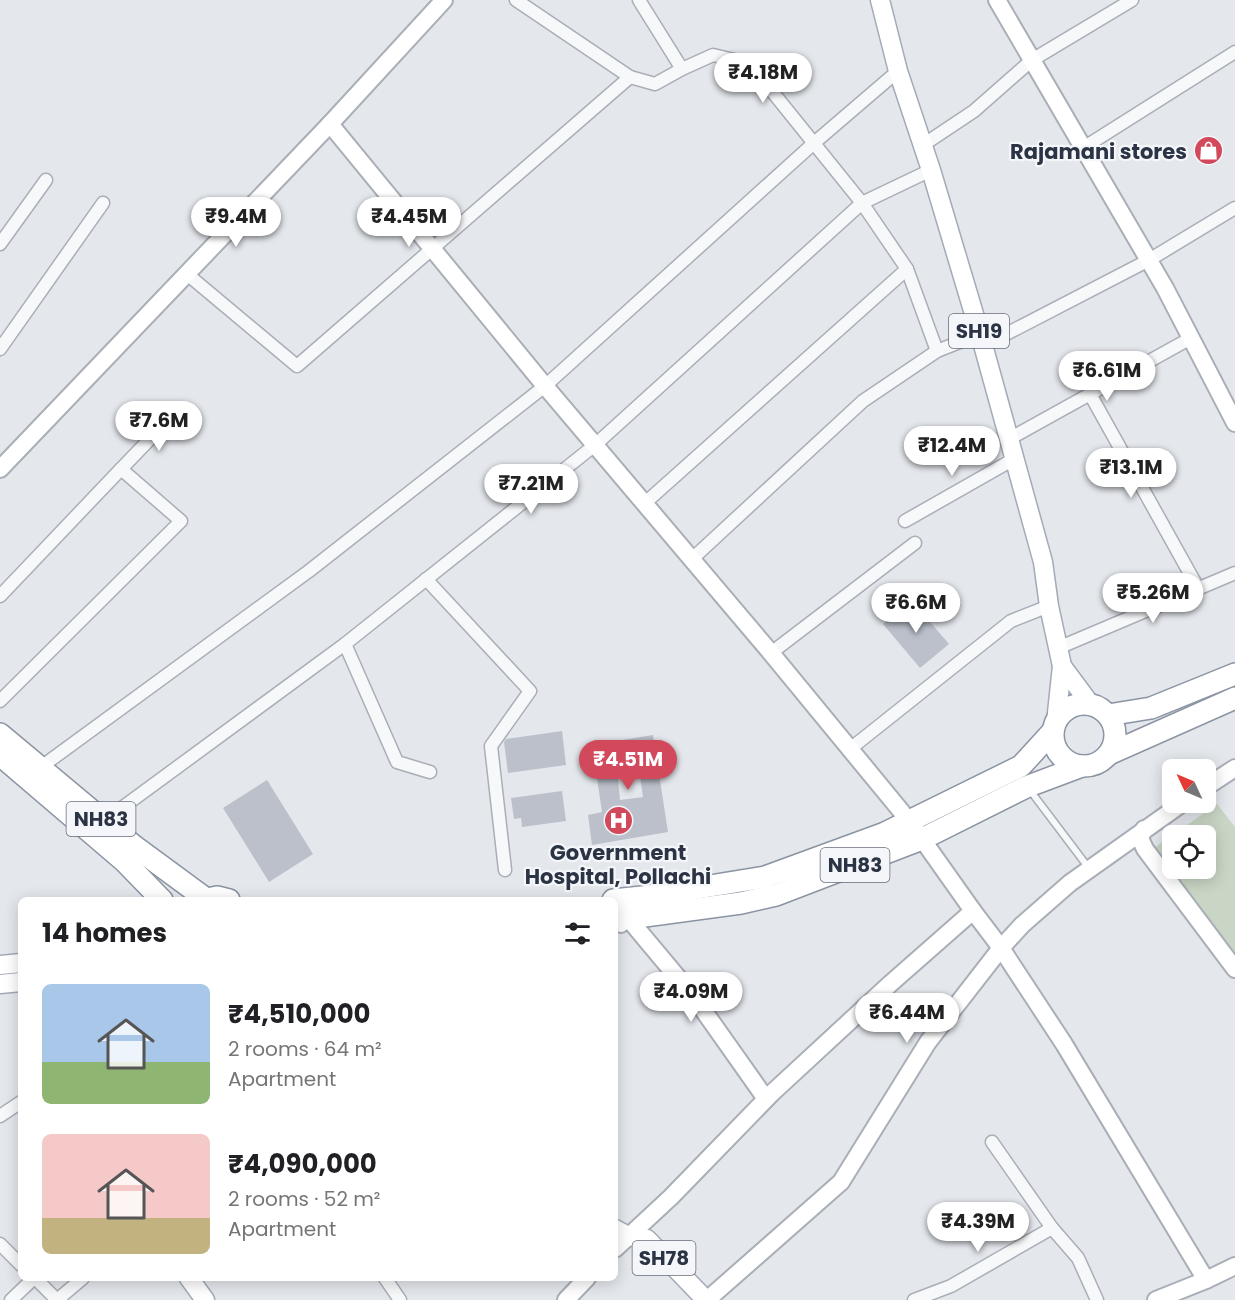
<!DOCTYPE html>
<meta charset="utf-8">
<style>
body{margin:0;font-family:Poppins,sans-serif;background:#f2f2f2;color:#202124;height:100vh;display:flex;flex-direction:column;font-size:22px;white-space:nowrap}
*{box-sizing:border-box;margin:0}
p{font-size:20px;color:#757577}
.icon{flex:none;width:33px;height:33px;fill:none;stroke:currentColor;stroke-width:2;stroke-linecap:round;stroke-linejoin:round}
.map{position:relative;flex:1;overflow:hidden}
.sheet{position:absolute;left:18px;top:897px;width:600px;height:384px;display:flex;flex-direction:column;background:#fff;border-radius:9px;box-shadow:0 3px 15px #0003}
.sheet>*{flex:none}
.needle{width:39px;rotate:314deg}
.fabs{position:absolute;left:1162px;top:759px;display:grid;gap:12px}
.fabs a{display:grid;place-items:center;width:54px;height:54px;border-radius:9px;background:#fff;box-shadow:0 3px 15px #0003;font-size:30px}
.price{position:absolute;translate:-50% -51px;padding:0 14px;border-radius:21px;background:#fff;color:#222;font-size:20px;line-height:39px;filter:drop-shadow(0 2px 3px #0008)}
.price::after{content:'';position:absolute;left:50%;top:36px;width:18px;height:14px;margin-left:-9px;background:inherit;clip-path:polygon(0 0,100% 0,50% 100%)}
.price.active{background:#d1495b;color:#fff}
ul{padding:0;list-style:none}
li{display:flex;align-items:center;gap:18px;height:150px;padding:0 24px}
li span{display:grid;place-items:center;flex:none;width:168px;height:120px;border-radius:9px;color:#555}
li>.icon{margin-inline-start:auto}
span .icon{width:72px;height:72px;fill:#fffc;stroke-width:1}
li b{font-size:26px}
h2{display:flex;justify-content:space-between;align-items:center;height:72px;padding:0 24px;font-size:26px}
.map>svg:first-child{display:block}
</style>
<div class="map">
<svg width="1235" height="1300" viewBox="0 0 1235 1300">
<rect width="100%" height="100%" fill="#e4e7ec"/>
<path fill="#c9d6c5" fill-rule="evenodd" d="M1217 804 1235 827V956L1154 848ZM1173 836H1206V868H1173Z"/>
<g fill="#bbc0ca" fill-rule="evenodd">
<polygon points="911,600 949,644 920,668 883,624"/>
<polygon points="562,731 566,765 508,773 504,742 506,739"/>
<path d="M653 735 668 832 592 845 588 815 602 812 592 745ZM640 776 643 797 620 800 618 779Z"/>
<polygon points="267,780 313,854 269,882 223,808"/>
<polygon points="562,791 566,821 522,827 521,818 514,819 511,798"/>
</g>
<g fill="none" stroke-linecap="round" stroke-linejoin="round">
<defs>
<polyline id="lane" points="1029,789 1088,867"/>
<g id="street">
<polyline points="516,0 630,77 655,84 682,69 713,55 747,63 771,90 862,203 907,269 937,351"/>
<polyline points="639,0 682,69"/>
<polyline points="923,145 974,111 1032,60 1132,0"/>
<polyline points="1083,148 1235,52"/>
<polyline points="0,244 46,180"/>
<polyline points="187,274 297,366 630,77"/>
<polyline points="983,346 1149,260 1235,208"/>
<polyline points="0,349 103,203"/>
<polyline points="1090,394 1198,588"/>
<polyline points="1009,439 1191,338"/>
<polyline points="121,469 174,414"/>
<polyline points="645,503 907,269"/>
<polyline points="905,521 1014,459"/>
<polyline points="692,559 863,401 937,351 980,334"/>
<polyline points="426,579 530,691 491,746 505,870"/>
<polyline points="0,596 121,469 181,521 0,701"/>
<polyline points="345,644 397,762 430,772"/>
<polyline points="1058,648 1235,573"/>
<polyline points="771,653 915,543"/>
<polyline points="850,749 1011,621 1049,606"/>
<polyline points="41,767 309,571 545,386 814,143 898,71"/>
<polyline points="104,821 345,644 595,445 862,203 931,170"/>
<polyline points="0,1116 21,1102"/>
<polyline points="992,1142 1052,1228 1078,1258 1097,1300"/>
<polyline points="0,1244 21,1265"/>
<polyline points="35,1278 57,1300"/>
<polyline points="385,1278 400,1300"/>
<polyline points="11,1300 34,1278"/>
<polyline points="57,1300 83,1278"/>
<polyline points="914,1300 951,1286 1052,1228"/>
</g>
<g id="secondary">
<polyline points="997,0 1165,288 1235,423"/>
<polyline points="330,124 545,386 771,653 910,822 973,911 1001,948 1064,1044 1206,1280"/>
<polyline points="0,469 330,124 444,0"/>
<polyline points="1206,787 1235,768"/>
<polyline points="1144,829 1140,838 1145,849 1235,969"/>
<polyline points="621,924 628,918 694,997 766,1099"/>
<polyline points="615,1249 671,1197 772,1093 890,984 973,911"/>
<polyline points="566,1300 587,1278"/>
<polyline points="707,1300 841,1182 928,1042 1001,948 1022,925 1070,883 1184,802"/>
<polyline points="1156,1300 1206,1280 1235,1266"/>
</g>
<g id="primary">
<polyline points="880,0 898,71 931,170 980,334 1043,562 1049,606 1062,666 1056,722"/>
<polyline points="1062,666 1091,705"/>
<polyline points="0,965 21,963"/>
<polyline points="0,984 21,982"/>
<polyline points="615,1229 628,1236 647,1239 706,1300"/>
<polyline points="189,1278 205,1300"/>
</g>
<g id="highway">
<circle cx="1084" cy="735" r="31"/>
<polyline points="1108,715 1151,708 1235,674"/>
<polyline points="0,734 134,846 206,899"/>
<polyline points="1109,754 1235,698"/>
<polyline points="0,755 124,861 162,900"/>
<polyline points="203,900 217,897 229,900"/>
<polyline points="613,900 642,897 765,877 885,833 1021,766 1053,731"/>
<polyline points="615,920 741,903 776,895 922,839 1026,787 1082,766"/>
</g>
</defs>
<use href="#lane" stroke="#a9aeb7" stroke-width="9"/>
<use href="#street" stroke="#a9aeb7" stroke-width="15"/>
<use href="#secondary" stroke="#a9aeb7" stroke-width="20"/>
<use href="#primary" stroke="#a3abb8" stroke-width="21"/>
<use href="#highway" stroke="#8b94a3" stroke-width="24"/>
<use href="#lane" stroke="#f7f8fa" stroke-width="6"/>
<use href="#street" stroke="#f7f8fa" stroke-width="12"/>
<use href="#secondary" stroke="#fff" stroke-width="16"/>
<use href="#primary" stroke="#fff" stroke-width="18"/>
<use href="#highway" stroke="#fff" stroke-width="21"/>
</g>
<defs>
<symbol id="shop-disc" viewBox="-11 -11 22 22"><circle r="9.5" fill="#d1495b" stroke="#f4f6f9"/><path d="M-5-2.5h2.3a2.7 3.5 0 0 1 5.4 0H5L5.5 6h-11ZM-1.5-2.5h3a1.5 2.3 0 0 0-3 0Z" fill="#fff"/></symbol>
<symbol id="hospital-disc" viewBox="-11 -11 22 22"><circle r="9.5" fill="#d1495b" stroke="#f4f6f9"/><path d="M-5-5h3v3.5h4V-5h3V5h-3V1.5h-4V5h-3Z" fill="#fff"/></symbol>
</defs>
<g fill-rule="evenodd">
<use href="#shop-disc" x="1192" y="134" width="33" height="33"/>
<use href="#hospital-disc" x="602" y="804" width="33" height="33"/>
</g>
<g text-anchor="middle" dominant-baseline="central" stroke-width="4.5" stroke-linejoin="round" paint-order="stroke">
<g fill="#f4f6f9" stroke="#676e7b" stroke-width="1.5">
<rect x="949" y="314" width="60" height="34" rx="4.5"/>
<rect x="66.5" y="802" width="69" height="34" rx="4.5"/>
<rect x="820.5" y="848" width="69" height="34" rx="4.5"/>
<rect x="632.5" y="1241" width="63" height="34" rx="4.5"/>
</g>
<g font-size="20" font-weight="bold" fill="#2b3445">
<text x="979" y="331">SH19</text>
<text x="101" y="819">NH83</text>
<text x="855" y="865">NH83</text>
<text x="664" y="1258">SH78</text>
</g>
<g font-size="21" font-weight="bold" fill="#2b3445" stroke="#f4f6f9" text-anchor="end">
<text x="1187" y="151">Rajamani stores</text>
<text x="618" y="852" text-anchor="middle">Government<tspan x="618" dy="24">Hospital, Pollachi</tspan></text>
</g>
</g>
</svg>
<div class="fabs">
<a><svg class="needle" viewBox="-14 -14 28 28"><path d="M0-13l5 13h-10z" fill="#e53935"/><path d="M0 13l5-13h-10z" fill="#757577"/></svg></a>
<a><svg class="icon" aria-label="locate" viewBox="0 0 24 24"><circle cx="12" cy="12" r="6"/><path d="M12 2v4M12 18v4M2 12h4M18 12h4"/></svg></a>
</div>
<b class="price" style="left:763px;top:104px">₹4.18M</b>
<b class="price" style="left:236px;top:248px">₹9.4M</b>
<b class="price" style="left:409px;top:248px">₹4.45M</b>
<b class="price" style="left:1107px;top:402px">₹6.61M</b>
<b class="price" style="left:159px;top:452px">₹7.6M</b>
<b class="price" style="left:952px;top:477px">₹12.4M</b>
<b class="price" style="left:1131px;top:499px">₹13.1M</b>
<b class="price" style="left:531px;top:515px">₹7.21M</b>
<b class="price" style="left:1153px;top:624px">₹5.26M</b>
<b class="price" style="left:916px;top:634px">₹6.6M</b>
<b class="price active" style="left:628px;top:791px">₹4.51M</b>
<b class="price" style="left:691px;top:1023px">₹4.09M</b>
<b class="price" style="left:907px;top:1044px">₹6.44M</b>
<b class="price" style="left:978px;top:1253px">₹4.39M</b>
<section class="sheet">
<h2>14 homes<svg class="icon" aria-label="filters" viewBox="0 0 24 24"><path d="M4 7h16M4 17h16"/><circle cx="9" cy="7" r="2"/><circle cx="15" cy="17" r="2"/></svg></h2>
<ul>
<li><span style="background:linear-gradient(#a9c7e8 65%,#8fb573 0)"><svg class="icon" aria-label="home" viewBox="0 0 24 24"><path d="M3 11l9-7 9 7M6 9v11h12V9"/></svg></span><div><b>₹4,510,000</b><p>2 rooms · 64 m²</p><p>Apartment</p></div></li>
<li><span style="background:linear-gradient(#f6c9c9 70%,#c2b280 0)"><svg class="icon" aria-label="home" viewBox="0 0 24 24"><path d="M3 11l9-7 9 7M6 9v11h12V9"/></svg></span><div><b>₹4,090,000</b><p>2 rooms · 52 m²</p><p>Apartment</p></div></li>
</ul>
</section>
</div>
